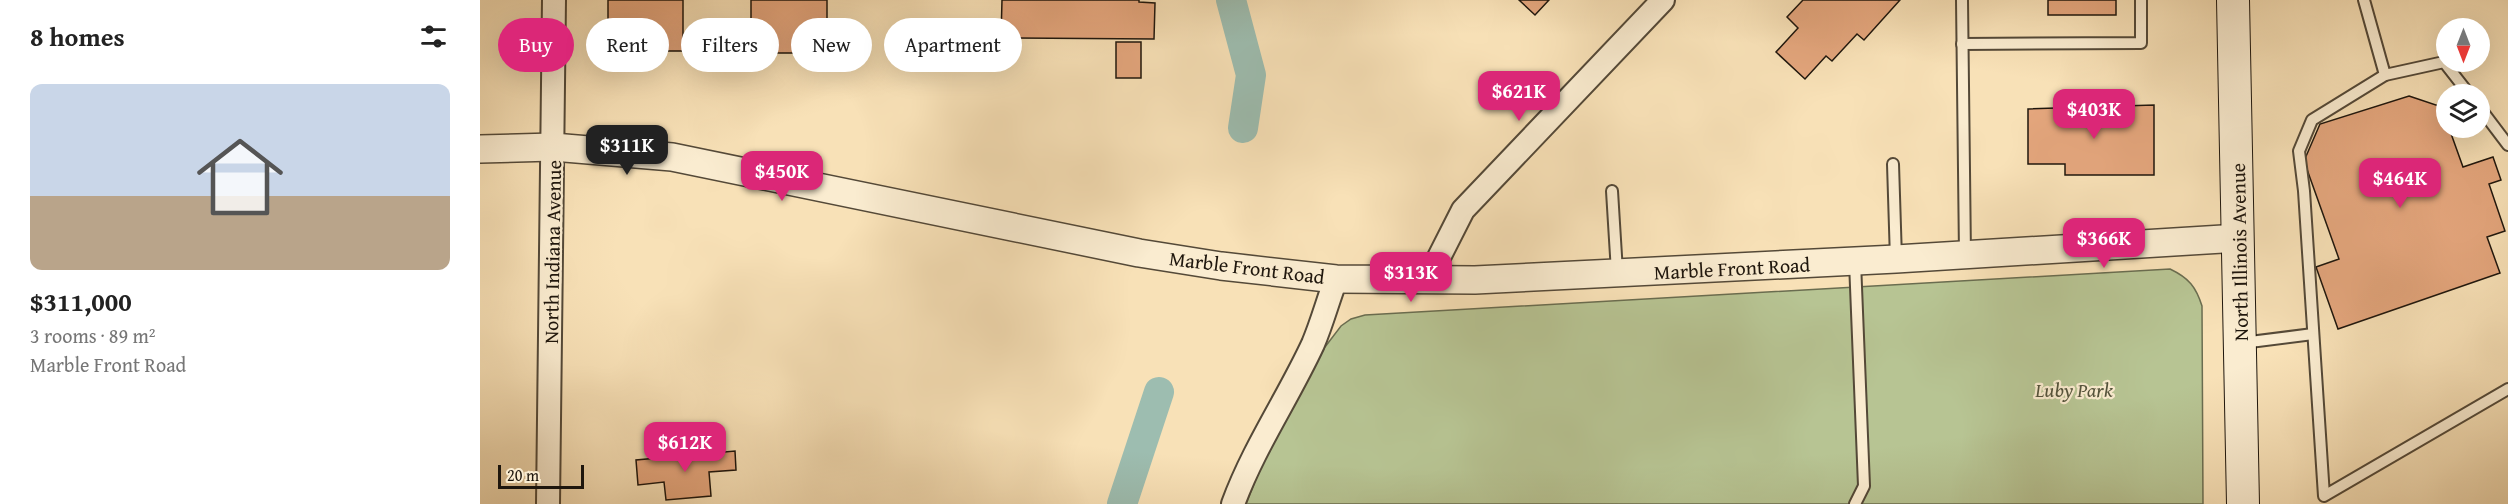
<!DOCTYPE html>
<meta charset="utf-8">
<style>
body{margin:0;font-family:"Gentium Book Plus",serif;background:#f6f6f6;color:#222;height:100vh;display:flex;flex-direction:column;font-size:22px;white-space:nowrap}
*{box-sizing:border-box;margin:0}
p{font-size:20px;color:#767676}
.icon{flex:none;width:33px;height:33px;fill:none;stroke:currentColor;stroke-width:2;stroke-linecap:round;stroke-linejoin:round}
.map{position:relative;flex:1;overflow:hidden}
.drawer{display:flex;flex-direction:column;background:#fff;width:480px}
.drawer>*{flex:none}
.guide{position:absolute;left:18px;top:18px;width:570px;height:54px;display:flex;gap:12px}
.needle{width:39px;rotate:180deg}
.fabs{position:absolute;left:1956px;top:18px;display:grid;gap:12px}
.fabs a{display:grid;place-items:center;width:54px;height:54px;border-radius:50%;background:#fff;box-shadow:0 6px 24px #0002;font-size:30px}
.scale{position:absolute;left:18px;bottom:15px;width:86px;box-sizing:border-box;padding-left:6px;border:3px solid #1e160d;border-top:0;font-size:16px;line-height:21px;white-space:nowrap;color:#1e160d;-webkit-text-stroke:4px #faecd0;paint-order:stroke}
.price{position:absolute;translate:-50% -51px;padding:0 14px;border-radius:12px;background:#db2777;color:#fff;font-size:20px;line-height:39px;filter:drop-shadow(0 2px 3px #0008)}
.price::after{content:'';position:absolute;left:50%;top:36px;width:18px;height:14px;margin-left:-9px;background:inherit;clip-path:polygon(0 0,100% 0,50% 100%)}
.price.active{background:#222;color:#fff}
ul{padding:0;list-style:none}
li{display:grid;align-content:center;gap:12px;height:318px;padding:0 30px}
li span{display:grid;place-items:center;height:186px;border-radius:12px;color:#555}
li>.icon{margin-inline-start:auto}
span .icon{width:108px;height:108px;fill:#fffc;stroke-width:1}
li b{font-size:26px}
h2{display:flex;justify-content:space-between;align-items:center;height:72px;padding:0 30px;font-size:26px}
.pill{padding:0 21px;border-radius:27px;background:#fff;box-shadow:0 6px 24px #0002;font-size:21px;line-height:54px}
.pill.active{background:#db2777;color:#fff}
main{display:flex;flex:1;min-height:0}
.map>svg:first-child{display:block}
</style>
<main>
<section class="drawer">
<h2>8 homes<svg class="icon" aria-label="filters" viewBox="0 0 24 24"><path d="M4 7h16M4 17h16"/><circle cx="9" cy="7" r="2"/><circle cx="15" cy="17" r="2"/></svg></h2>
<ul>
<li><span style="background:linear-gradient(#c9d6e8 60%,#b9a48a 0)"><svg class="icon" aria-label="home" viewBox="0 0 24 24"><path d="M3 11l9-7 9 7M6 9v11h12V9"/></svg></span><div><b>$311,000</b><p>3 rooms · 89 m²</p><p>Marble Front Road</p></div></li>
</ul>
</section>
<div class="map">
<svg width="2028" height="504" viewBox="0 0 2028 504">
<rect width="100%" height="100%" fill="#f8e1b7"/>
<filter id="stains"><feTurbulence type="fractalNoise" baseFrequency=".00333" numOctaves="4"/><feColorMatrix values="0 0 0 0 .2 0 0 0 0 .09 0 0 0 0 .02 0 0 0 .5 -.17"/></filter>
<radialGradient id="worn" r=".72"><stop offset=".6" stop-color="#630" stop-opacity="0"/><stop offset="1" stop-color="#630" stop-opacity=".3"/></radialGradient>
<path fill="#b7c493" stroke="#6a6d50" stroke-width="1.5" d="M1690 269C1709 278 1716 287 1722 306L1723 504H766L784 459 845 347 861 326 871 319 885 315Z"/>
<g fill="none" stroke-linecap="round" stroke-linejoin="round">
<g stroke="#9dbdb0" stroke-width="30">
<polyline points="751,0 771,75 763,128"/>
<polyline points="642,504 679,392"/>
</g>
</g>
<g fill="#e4a67d" stroke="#1e160d" stroke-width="1.5">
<rect x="128" y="0" width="75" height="51"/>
<rect x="271" y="0" width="76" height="53"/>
<polygon points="522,0 659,0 659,2 675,3 674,39 521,38"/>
<polygon points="1039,0 1069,0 1055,15"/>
<polygon points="1323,0 1420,0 1384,40 1377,34 1352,61 1346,56 1325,79 1296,52 1318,28 1307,17"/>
<rect x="1568" y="0" width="68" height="15"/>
<rect x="636" y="42" width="25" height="36"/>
<polygon points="1929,96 1962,107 1966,128 1969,128 1983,167 2013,157 2021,180 2009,184 2025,231 2007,237 2020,273 1858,329 1836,267 1859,259 1824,161 1840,124"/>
<polygon points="1674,105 1674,175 1585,175 1585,164 1548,164 1548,109"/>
<polygon points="255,451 256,470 229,472 231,496 186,500 184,482 158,485 156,460"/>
</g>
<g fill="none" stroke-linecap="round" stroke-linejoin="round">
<defs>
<g id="service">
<polyline points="1482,0 1485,255"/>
<polyline points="1884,0 1905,75 1964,62 1989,94"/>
<polyline points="1482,44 1661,43 1661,0"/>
<polyline points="1905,75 1832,120 1819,151 1824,191 1844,496 2028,389"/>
<polyline points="2000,108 2028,145"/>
<polyline points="1413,164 1416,259"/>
<polyline points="1132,191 1137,272"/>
<polyline points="1762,343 1833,334"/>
<polyline points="1375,504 1384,486 1375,262"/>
</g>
<g id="minor">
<polyline points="947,281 983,210 1183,0"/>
<polyline points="68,504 74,0"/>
<path d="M753 504C774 447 808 398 833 344 842 323 848 300 856 279"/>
</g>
<polyline id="tertiary" points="0,149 73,147 192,157 659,253 741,266 856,279 995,280 1416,259 1759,238"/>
<polyline id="secondary" points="1753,0 1763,504"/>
</defs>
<use href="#service" stroke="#544938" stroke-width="14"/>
<use href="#minor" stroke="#544938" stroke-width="26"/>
<use href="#tertiary" stroke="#544938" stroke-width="30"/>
<use href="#secondary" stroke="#1e160d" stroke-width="34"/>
<use href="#service" stroke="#faecd0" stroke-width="10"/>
<use href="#minor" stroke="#faecd0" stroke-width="22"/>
<use href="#tertiary" stroke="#faecd0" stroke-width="27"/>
<use href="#secondary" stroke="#faecd0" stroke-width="32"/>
</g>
<g text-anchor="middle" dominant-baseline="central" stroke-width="4.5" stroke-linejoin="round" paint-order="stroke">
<g font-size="20" fill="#1e160d" stroke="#faecd0">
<text transform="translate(72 252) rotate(-89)">North Indiana Avenue</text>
<text transform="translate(1759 252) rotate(-91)">North Illinois Avenue</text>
<text transform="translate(767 267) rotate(7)">Marble Front Road</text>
<text transform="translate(1252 268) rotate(-3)">Marble Front Road</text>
</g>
<g font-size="20" font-style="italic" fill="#54533c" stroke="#faecd0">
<text x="1594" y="389">Luby Park</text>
</g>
</g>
<rect width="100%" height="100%" filter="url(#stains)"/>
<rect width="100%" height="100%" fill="url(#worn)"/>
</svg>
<div class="fabs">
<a><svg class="needle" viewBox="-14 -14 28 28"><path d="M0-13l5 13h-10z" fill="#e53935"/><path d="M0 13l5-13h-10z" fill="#767676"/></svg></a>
<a><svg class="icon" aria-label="layers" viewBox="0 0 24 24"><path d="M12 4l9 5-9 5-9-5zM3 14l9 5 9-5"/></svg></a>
</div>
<div class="scale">20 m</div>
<b class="price" style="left:1039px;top:122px">$621K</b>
<b class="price" style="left:1614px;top:140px">$403K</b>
<b class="price active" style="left:147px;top:176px">$311K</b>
<b class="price" style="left:302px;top:202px">$450K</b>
<b class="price" style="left:1920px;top:209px">$464K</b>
<b class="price" style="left:1624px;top:269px">$366K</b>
<b class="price" style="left:931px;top:303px">$313K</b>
<b class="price" style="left:205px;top:473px">$612K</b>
<div class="guide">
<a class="pill active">Buy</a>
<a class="pill">Rent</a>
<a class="pill">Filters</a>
<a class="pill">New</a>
<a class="pill">Apartment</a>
</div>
</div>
</main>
